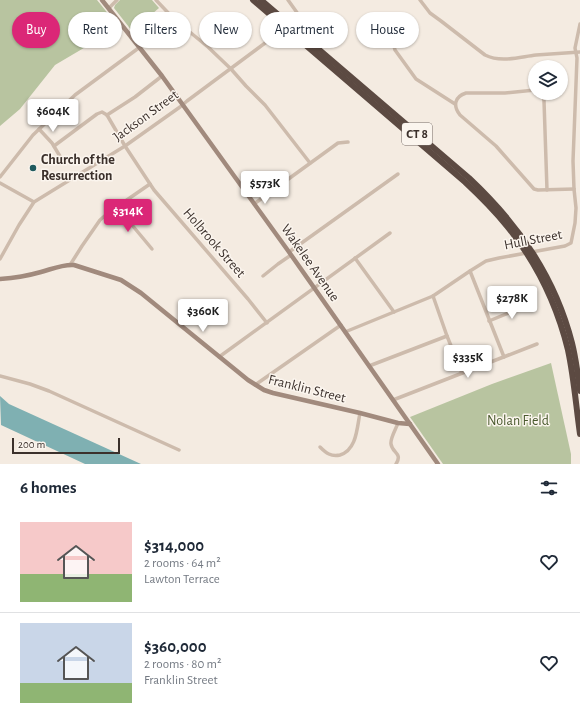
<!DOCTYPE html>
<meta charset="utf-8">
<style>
body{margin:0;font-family:"Alegreya Sans",sans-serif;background:#f2f2f3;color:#1f2937;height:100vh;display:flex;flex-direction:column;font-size:15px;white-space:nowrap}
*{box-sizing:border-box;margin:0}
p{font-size:13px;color:#747a83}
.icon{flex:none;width:22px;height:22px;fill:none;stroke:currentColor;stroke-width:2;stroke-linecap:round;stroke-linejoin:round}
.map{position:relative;height:464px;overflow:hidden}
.panel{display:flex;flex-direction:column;background:#fff;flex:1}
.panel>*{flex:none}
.hud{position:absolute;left:12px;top:12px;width:556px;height:36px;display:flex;gap:8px}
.controls{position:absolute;left:528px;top:60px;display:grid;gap:8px}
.controls a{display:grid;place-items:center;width:40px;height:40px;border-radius:50%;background:#fff;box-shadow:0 1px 3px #0004;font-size:20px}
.scale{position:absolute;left:12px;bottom:10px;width:108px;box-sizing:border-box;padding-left:4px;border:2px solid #3b302b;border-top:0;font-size:11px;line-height:14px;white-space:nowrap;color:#3b302b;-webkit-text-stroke:3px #fbf5ee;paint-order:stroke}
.price{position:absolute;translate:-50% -34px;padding:0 9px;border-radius:4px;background:#fff;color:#222;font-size:13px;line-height:26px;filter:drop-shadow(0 1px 2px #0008)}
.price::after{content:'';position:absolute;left:50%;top:24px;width:12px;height:9px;margin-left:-6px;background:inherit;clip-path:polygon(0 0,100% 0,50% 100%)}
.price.on{background:#db2777;color:#fff}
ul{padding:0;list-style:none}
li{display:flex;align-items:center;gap:12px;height:100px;padding:0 20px}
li+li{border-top:1px solid #e0e1e3}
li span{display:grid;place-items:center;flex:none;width:112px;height:80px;border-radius:0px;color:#555}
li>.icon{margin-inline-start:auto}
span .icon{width:48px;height:48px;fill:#fffc;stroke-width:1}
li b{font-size:17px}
h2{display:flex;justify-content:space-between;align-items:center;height:48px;padding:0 20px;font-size:17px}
.tag{padding:0 14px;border-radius:18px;background:#fff;box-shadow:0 1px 3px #0004;font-size:14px;line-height:36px}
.tag.on{background:#db2777;color:#fff}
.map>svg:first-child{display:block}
</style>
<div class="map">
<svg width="580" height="464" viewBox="0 0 580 464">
<rect width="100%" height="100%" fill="#f4ebe1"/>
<g fill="#b8c4a0">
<polygon points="0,0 97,0 118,26 94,42 55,65 20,109 0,126"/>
<polygon points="120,0 152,0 159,8 132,31 114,8 115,5"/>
<polygon points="551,363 571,454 571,464 443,464 410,417 492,384"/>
</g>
<polygon fill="#7fb0b2" points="0,396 9,404 141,464 85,464 1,425"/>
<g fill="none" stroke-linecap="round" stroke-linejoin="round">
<g stroke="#cdbbac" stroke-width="3.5">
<polyline points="156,0 174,19 208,47 231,69 246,86 265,105 310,163"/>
<polyline points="288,0 303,21 314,33"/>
<path d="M420 0 430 13 441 21 485 55C501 63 519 57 536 55 551 54 566 53 580 52"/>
<polyline points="109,8 117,0"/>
<polyline points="395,41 394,46 395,50 416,79 455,104"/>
<path d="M535 90 505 93H466C454 97 453 106 460 115L496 146 534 189 538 190 574 189"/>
<polyline points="541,93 543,96 544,101 547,190"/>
<polyline points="107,115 125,146 154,190 248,299 267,323"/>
<polyline points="107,115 135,97 162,76"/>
<polyline points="39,129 52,143 61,158"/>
<polyline points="54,146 97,114 102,112 107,115"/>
<polyline points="0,177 33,135 75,95 140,47"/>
<polyline points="0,183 34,202"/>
<polyline points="254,204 338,143 348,142"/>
<polyline points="117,207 152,249"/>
<polyline points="289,252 398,174"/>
<polyline points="355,258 394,312"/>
<polyline points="0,259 19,225 34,202 125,146 180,107 187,101 300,17"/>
<polyline points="70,265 82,246 100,220 108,213 150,184"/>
<polyline points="470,271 504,357"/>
<polyline points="263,276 278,264 291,255"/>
<polyline points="433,296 447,336 462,373"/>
<polyline points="489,321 528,305"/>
<polyline points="345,332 433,296 470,271 486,261 499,258 565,246 571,243 575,223 576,208 574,189 573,161 577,58 575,48 580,24"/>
<polyline points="219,357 390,233"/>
<polyline points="369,366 447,336"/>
<polyline points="0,376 30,384 49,391 179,450"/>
<polyline points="255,385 341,325"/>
<polyline points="393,400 537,344"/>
<path d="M320 447C326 453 331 457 340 455 357 450 357 427 360 413"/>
<path d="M396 464C403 453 392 453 391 444 390 438 396 429 398 423"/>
</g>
<g stroke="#a18a7d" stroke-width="4.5">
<polyline points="102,0 162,76 289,252 438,464"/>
<path d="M0 279C14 278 27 276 41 272 52 269 63 264 74 265L121 280 141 293 248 380 264 390 273 393 360 413 398 423 410 424"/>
</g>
<g stroke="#5c4a42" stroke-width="6">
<path d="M253 0 465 182C480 196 494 210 507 226 536 262 557 305 568 350 574 378 576 406 580 434"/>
<path d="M261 0 469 178C519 225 555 277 572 343 576 359 578 375 580 391"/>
</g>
</g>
<circle fill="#1f5a5e" stroke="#fbf5ee" stroke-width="1.5" cx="33" cy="168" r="4"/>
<g text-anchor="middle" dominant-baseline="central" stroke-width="3" stroke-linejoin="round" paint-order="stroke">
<rect fill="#fbf5ee" stroke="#756b66" stroke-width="1" x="402" y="123" width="30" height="22" rx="3"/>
<g font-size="13" font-weight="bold" fill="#3b302b">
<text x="417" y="134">CT 8</text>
</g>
<g font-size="14" fill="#3b302b" stroke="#fbf5ee">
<text transform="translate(146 116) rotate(-36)">Jackson Street</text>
<text transform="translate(533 240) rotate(-11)">Hull Street</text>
<text transform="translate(214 243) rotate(49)">Holbrook Street</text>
<text transform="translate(310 263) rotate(55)">Wakelee Avenue</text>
<text transform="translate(307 389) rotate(14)">Franklin Street</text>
</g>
<g font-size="14" font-weight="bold" fill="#3b302b" stroke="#fbf5ee" text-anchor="start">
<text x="41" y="160">Church of the<tspan x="41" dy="16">Resurrection</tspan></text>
</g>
<g font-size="14" fill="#4a5a2e" stroke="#fbf5ee">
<text x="518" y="421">Nolan Field</text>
</g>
</g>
</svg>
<div class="controls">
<a><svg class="icon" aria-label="layers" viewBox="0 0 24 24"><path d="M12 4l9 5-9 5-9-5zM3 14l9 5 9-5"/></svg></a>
</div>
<div class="scale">200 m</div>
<b class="price" style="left:53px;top:133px">$604K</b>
<b class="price" style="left:265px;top:205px">$573K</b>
<b class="price on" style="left:128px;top:233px">$314K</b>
<b class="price" style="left:512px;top:320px">$278K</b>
<b class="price" style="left:203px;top:333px">$360K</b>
<b class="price" style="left:468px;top:379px">$335K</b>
<div class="hud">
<a class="tag on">Buy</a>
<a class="tag">Rent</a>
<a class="tag">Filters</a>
<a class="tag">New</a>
<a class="tag">Apartment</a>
<a class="tag">House</a>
</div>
</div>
<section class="panel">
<h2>6 homes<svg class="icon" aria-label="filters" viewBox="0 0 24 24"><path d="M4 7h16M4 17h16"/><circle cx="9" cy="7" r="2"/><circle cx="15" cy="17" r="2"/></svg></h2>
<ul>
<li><span style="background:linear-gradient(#f6c9c9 65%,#8fb573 0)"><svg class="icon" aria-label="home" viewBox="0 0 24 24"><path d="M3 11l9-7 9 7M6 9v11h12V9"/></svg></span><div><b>$314,000</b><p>2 rooms · 64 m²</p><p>Lawton Terrace</p></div><svg class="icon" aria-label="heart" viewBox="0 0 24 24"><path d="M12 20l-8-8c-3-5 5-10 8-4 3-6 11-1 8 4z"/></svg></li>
<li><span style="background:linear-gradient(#c9d6e8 75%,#8fb573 0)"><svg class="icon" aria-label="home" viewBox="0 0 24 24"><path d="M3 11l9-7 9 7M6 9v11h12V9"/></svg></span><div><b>$360,000</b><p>2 rooms · 80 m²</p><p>Franklin Street</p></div><svg class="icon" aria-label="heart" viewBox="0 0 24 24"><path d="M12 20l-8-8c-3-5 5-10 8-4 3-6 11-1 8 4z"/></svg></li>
</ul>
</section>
